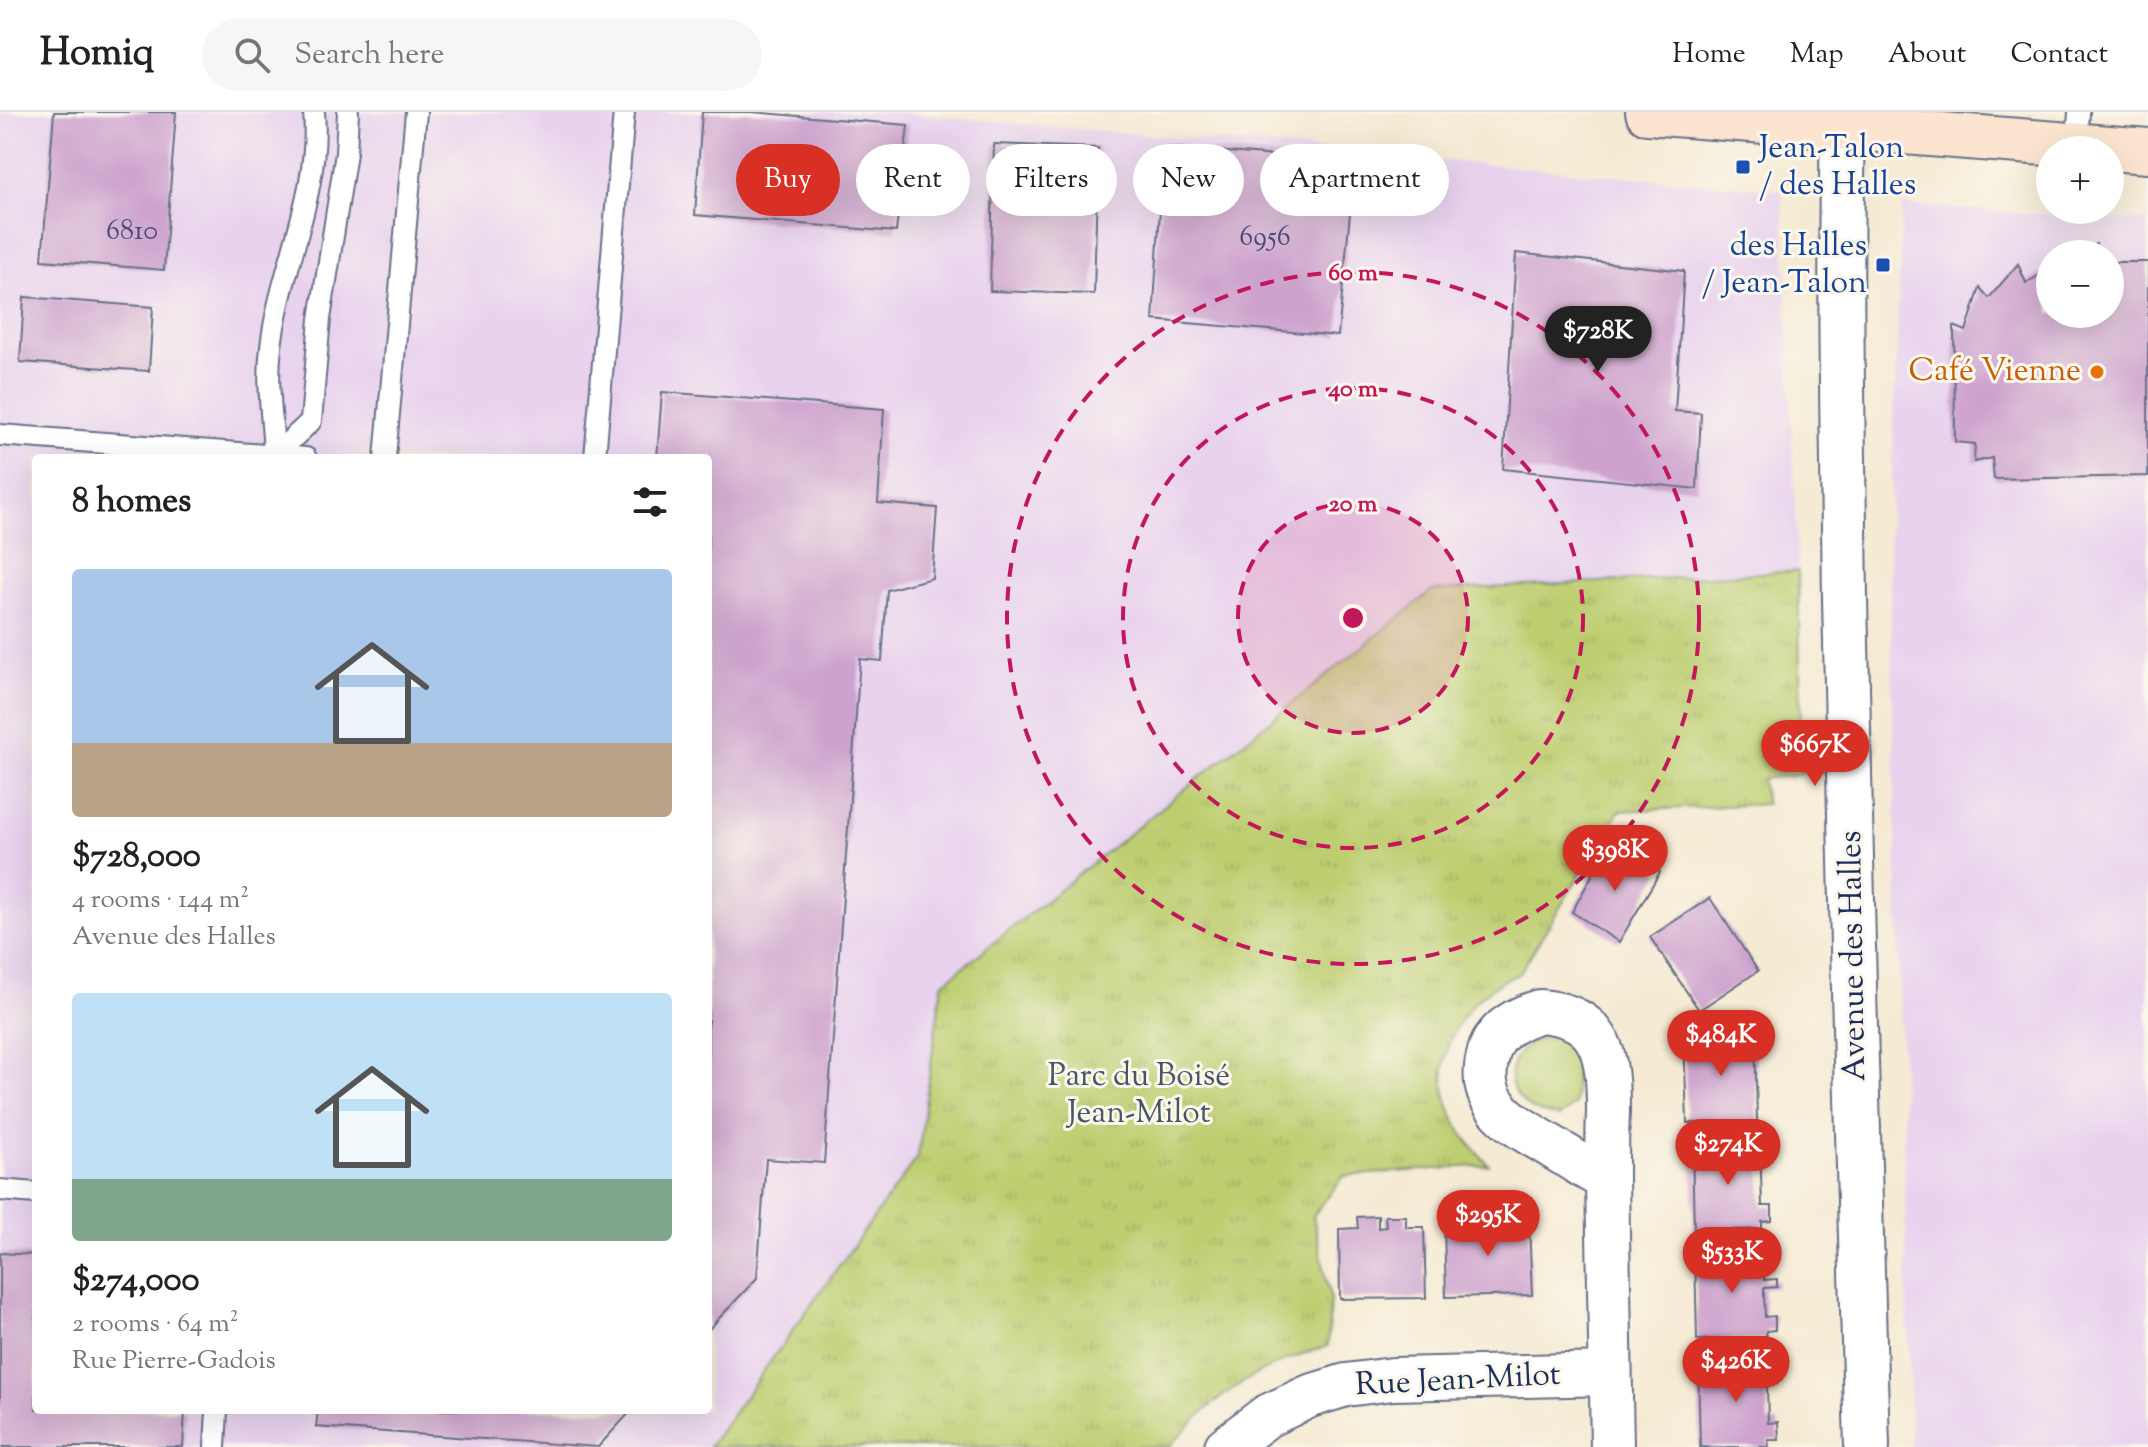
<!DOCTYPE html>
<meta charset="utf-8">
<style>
body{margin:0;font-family:"Sorts Mill Goudy",serif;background:#f6f6f6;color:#222;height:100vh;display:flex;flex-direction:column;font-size:30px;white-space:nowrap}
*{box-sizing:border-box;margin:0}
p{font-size:26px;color:#767676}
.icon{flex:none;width:44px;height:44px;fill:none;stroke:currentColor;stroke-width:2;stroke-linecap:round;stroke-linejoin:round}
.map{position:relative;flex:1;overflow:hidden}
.sheet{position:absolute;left:32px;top:342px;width:680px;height:960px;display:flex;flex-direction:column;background:#fff;border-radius:8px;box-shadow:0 8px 32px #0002}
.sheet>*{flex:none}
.banner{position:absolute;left:736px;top:32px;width:760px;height:72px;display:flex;gap:16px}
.tools{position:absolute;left:2036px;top:24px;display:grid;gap:16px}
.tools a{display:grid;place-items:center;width:88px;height:88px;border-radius:50%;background:#fff;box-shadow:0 8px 32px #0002;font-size:40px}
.price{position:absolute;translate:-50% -68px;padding:0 18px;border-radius:28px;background:#d93025;color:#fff;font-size:26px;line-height:52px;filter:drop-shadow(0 2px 4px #0008)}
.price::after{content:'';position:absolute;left:50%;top:48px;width:24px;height:18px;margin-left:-12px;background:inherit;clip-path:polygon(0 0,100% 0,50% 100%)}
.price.selected{background:#222;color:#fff}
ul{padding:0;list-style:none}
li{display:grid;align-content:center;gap:16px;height:424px;padding:0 40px}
li span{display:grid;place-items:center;height:248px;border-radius:8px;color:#555}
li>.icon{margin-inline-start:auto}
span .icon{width:144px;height:144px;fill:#fffc;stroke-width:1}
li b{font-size:34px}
h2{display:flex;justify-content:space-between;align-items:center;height:96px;padding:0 40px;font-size:34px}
.tag{padding:0 28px;border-radius:36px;background:#fff;box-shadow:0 8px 32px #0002;font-size:28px;line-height:72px}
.tag.selected{background:#d93025;color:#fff}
header{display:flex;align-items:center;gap:48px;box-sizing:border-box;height:112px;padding:0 40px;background:#fff;border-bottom:2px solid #e0e0e0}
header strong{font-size:38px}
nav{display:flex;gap:44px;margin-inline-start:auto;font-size:28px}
.search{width:560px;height:72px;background:#f6f6f6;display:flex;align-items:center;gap:20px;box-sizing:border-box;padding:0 28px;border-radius:44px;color:#767676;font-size:30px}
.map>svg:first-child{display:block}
</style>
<header>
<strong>Homiq</strong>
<div class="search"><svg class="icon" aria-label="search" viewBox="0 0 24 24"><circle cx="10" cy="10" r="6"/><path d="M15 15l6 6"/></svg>Search here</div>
<nav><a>Home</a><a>Map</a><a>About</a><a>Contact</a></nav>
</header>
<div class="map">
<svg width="2148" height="1335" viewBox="0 0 2148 1335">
<defs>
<pattern id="park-tufts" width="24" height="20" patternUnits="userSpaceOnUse" patternTransform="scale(2)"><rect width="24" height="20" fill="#bdce70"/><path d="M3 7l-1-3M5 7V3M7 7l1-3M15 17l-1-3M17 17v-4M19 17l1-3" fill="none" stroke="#a2b163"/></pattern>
</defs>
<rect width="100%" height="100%" fill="#fbf7ec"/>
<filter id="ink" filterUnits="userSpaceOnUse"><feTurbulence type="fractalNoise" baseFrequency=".0125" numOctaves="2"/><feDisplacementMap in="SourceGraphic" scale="16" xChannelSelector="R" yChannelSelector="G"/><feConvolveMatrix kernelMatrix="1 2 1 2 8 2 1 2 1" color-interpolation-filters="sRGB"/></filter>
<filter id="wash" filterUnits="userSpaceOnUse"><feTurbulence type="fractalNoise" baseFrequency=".006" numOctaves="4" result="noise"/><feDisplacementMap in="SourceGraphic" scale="32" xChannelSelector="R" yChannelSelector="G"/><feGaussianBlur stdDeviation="1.8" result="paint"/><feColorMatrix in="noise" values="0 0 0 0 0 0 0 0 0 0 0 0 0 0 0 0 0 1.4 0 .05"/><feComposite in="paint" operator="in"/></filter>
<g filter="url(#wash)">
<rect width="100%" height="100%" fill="#f5ead3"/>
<g fill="#e8d2ee" fill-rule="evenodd">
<path d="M0 0H886L1782 78 1798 459 1432 480 942 872 918 1044 709 1335H0ZM36 346H708V1298H36Z"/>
<path d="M1902 93 2148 109V1335H1911L1889 435ZM2050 142H2110V202H2050Z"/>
</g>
<path fill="#bdce70" stroke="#6c7e67" stroke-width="2" d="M1553 925C1582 940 1575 964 1575 992L1559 1005C1549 1002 1536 1001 1529 995 1494 969 1513 928 1553 925Z"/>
<path fill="url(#park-tufts)" stroke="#6c7e67" stroke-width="2" d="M1798 459 1802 662 1761 667 1766 692 1619 699 1519 862C1466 880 1428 941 1450 997 1458 1019 1473 1036 1489 1053L1344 1064 1313 1104 1330 1184 1328 1234C1260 1253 1216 1282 1169 1335H709L918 1044 942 872 1432 479Z"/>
<g id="blocks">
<g fill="#cda3ce">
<polygon points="54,0 176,0 164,158 42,148"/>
<polygon points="702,0 751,0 908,13 896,120 695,103"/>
<polygon points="994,32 1098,36 1094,182 990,179"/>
<polygon points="1164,35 1355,50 1338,224 1153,208"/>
<polygon points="2096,132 2097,142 2078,142"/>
<polygon points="1516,141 1684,159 1675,299 1701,301 1697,377 1503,357"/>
<polygon points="2110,150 2148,150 2148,364 1994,367 1992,346 1974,350 1975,332 1955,330 1954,214 1966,219 1980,176 1989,186 2018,152 2026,171 2050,157 2050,202 2110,202"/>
<polygon points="24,185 153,195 149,259 20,250"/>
<polygon points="662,280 884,297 878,391 937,396 932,466 887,478 882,549 860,547 824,1051 766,1047 757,1166 708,1218 708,346 657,346"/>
<polygon points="1612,733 1660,760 1619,830 1572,800 1596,756"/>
<polygon points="1710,786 1758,859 1699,898 1650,825"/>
<polygon points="1755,922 1757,1010 1687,1011 1684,923"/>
<polygon points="1760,1030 1762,1094 1772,1094 1772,1109 1762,1110 1762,1117 1694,1119 1692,1032"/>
<polygon points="1510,1099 1511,1112 1529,1111 1532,1183 1446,1185 1444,1113 1490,1112 1489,1101"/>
<polygon points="1378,1104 1378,1116 1386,1115 1385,1104 1406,1104 1406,1115 1424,1115 1426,1186 1340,1187 1339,1117 1358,1116 1357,1105"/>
<polygon points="1764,1139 1764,1146 1773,1145 1774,1157 1764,1157 1764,1168 1777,1167 1777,1175 1764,1176 1764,1182 1765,1205 1775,1204 1775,1218 1766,1219 1766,1226 1697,1228 1695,1140"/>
<polygon points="0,1141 36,1143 36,1298 185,1298 183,1335 0,1335"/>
<polygon points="1766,1247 1766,1255 1777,1254 1777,1272 1767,1272 1768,1311 1778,1310 1779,1328 1768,1328 1769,1335 1700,1335 1698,1249"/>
<polygon points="318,1298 632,1298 598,1335 316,1315"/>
</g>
</g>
</g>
<g filter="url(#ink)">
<use href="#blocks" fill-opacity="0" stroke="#677087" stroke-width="2"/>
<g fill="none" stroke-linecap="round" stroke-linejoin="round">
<defs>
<g id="service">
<polyline points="2077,33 2079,0"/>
<polyline points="0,323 306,346"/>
<polyline points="274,344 311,309 320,207 346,41 348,0"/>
<path d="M274 346C273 308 266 273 271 235 280 156 321 82 314 0"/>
<polyline points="385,346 416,0"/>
<polyline points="595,346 624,0"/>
<polyline points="0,1078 36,1081"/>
<polyline points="215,1335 217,1298"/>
</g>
<g id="minor">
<path d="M1540 899C1605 904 1608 945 1608 1000 1607 1023 1607 1045 1607 1068 1587 1057 1568 1045 1549 1033 1510 1010 1474 992 1489 940 1496 916 1518 906 1540 899Z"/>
<polyline points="1607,1068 1612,1335"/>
<polyline points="1226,1335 1267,1304 1310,1284 1346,1273 1393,1267 1610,1262"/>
</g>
<path id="tertiary" d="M1843 17C1839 173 1843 330 1845 487 1850 770 1859 1052 1867 1335"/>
<polyline id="secondary" points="1648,0 2148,39"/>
</defs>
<use href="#service" stroke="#677087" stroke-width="24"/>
<use href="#minor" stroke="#677087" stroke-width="46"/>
<use href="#tertiary" stroke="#677087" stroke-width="48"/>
<use href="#secondary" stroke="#677087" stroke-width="48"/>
<use href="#service" stroke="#fff" stroke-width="20"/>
<use href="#minor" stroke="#fff" stroke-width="42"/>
<use href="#tertiary" stroke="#fff" stroke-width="44"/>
<use href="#secondary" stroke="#fce5d0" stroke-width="44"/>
</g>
</g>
<circle cx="1353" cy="506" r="115" fill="#c2185b" fill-opacity=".12"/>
<g fill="none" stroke="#c2185b" stroke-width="4" stroke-dasharray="14 10">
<circle cx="1353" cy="506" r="115"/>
<circle cx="1353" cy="506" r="230"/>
<circle cx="1353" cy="506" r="346"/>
</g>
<g fill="#1a4fb4" stroke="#fbf7ec" stroke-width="3">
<rect x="1735" y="47" width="16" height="16" rx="4"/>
<rect x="1875" y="145" width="16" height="16" rx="4"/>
</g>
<circle fill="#e8710a" stroke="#fbf7ec" stroke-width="3" cx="2097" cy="260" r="8"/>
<g text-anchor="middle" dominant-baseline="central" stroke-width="6" stroke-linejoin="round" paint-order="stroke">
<g font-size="28" fill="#484c7a">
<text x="132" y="120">6810</text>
<text x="1265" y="126">6956</text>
</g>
<g font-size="32" fill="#164399" stroke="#fbf7ec" text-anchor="start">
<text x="1759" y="37">Jean-Talon<tspan x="1759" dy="37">/ des Halles</tspan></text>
<text x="1867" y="135" text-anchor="end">des Halles<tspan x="1867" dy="37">/ Jean-Talon</tspan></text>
</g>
<g font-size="32" fill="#c56008" stroke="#fbf7ec" text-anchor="end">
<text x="2081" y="260">Café Vienne</text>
</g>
<g font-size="32" fill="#1b2f5e" stroke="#fbf7ec">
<text transform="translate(1854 844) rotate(-91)">Avenue des Halles</text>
<text transform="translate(1458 1269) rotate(-3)">Rue Jean-Milot</text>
</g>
<g font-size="32" fill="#445762" stroke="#fbf7ec">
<text x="1139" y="965">Parc du Boisé<tspan x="1139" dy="37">Jean-Milot</tspan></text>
</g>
</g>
<circle cx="1353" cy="506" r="12" fill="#c2185b" stroke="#fbf7ec" stroke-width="4"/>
<g font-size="24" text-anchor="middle" font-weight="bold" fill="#c2185b" stroke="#fbf7ec" stroke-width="6" stroke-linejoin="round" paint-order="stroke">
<text x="1353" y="168">60 m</text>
<text x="1353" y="284">40 m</text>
<text x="1353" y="399">20 m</text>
</g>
</svg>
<div class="tools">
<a>+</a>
<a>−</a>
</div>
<b class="price selected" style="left:1598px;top:262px">$728K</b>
<b class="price" style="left:1815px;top:676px">$667K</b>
<b class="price" style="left:1615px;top:781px">$398K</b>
<b class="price" style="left:1721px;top:966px">$484K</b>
<b class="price" style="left:1728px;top:1075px">$274K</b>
<b class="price" style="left:1488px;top:1146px">$295K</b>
<b class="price" style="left:1732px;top:1183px">$533K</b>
<b class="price" style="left:1736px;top:1292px">$426K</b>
<div class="banner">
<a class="tag selected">Buy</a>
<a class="tag">Rent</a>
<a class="tag">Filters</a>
<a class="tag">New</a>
<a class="tag">Apartment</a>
</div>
<section class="sheet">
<h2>8 homes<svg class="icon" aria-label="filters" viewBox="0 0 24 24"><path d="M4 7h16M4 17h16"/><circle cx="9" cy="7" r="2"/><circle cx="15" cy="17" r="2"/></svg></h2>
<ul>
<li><span style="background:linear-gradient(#a9c7e8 70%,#b9a48a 0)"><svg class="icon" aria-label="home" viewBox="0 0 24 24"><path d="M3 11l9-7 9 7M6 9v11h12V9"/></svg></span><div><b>$728,000</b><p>4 rooms · 144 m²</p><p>Avenue des Halles</p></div></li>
<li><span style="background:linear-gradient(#bfe0f5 75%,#7fa58c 0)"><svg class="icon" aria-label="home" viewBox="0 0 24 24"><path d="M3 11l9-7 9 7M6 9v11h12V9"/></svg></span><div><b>$274,000</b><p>2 rooms · 64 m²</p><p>Rue Pierre-Gadois</p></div></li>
</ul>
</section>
</div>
